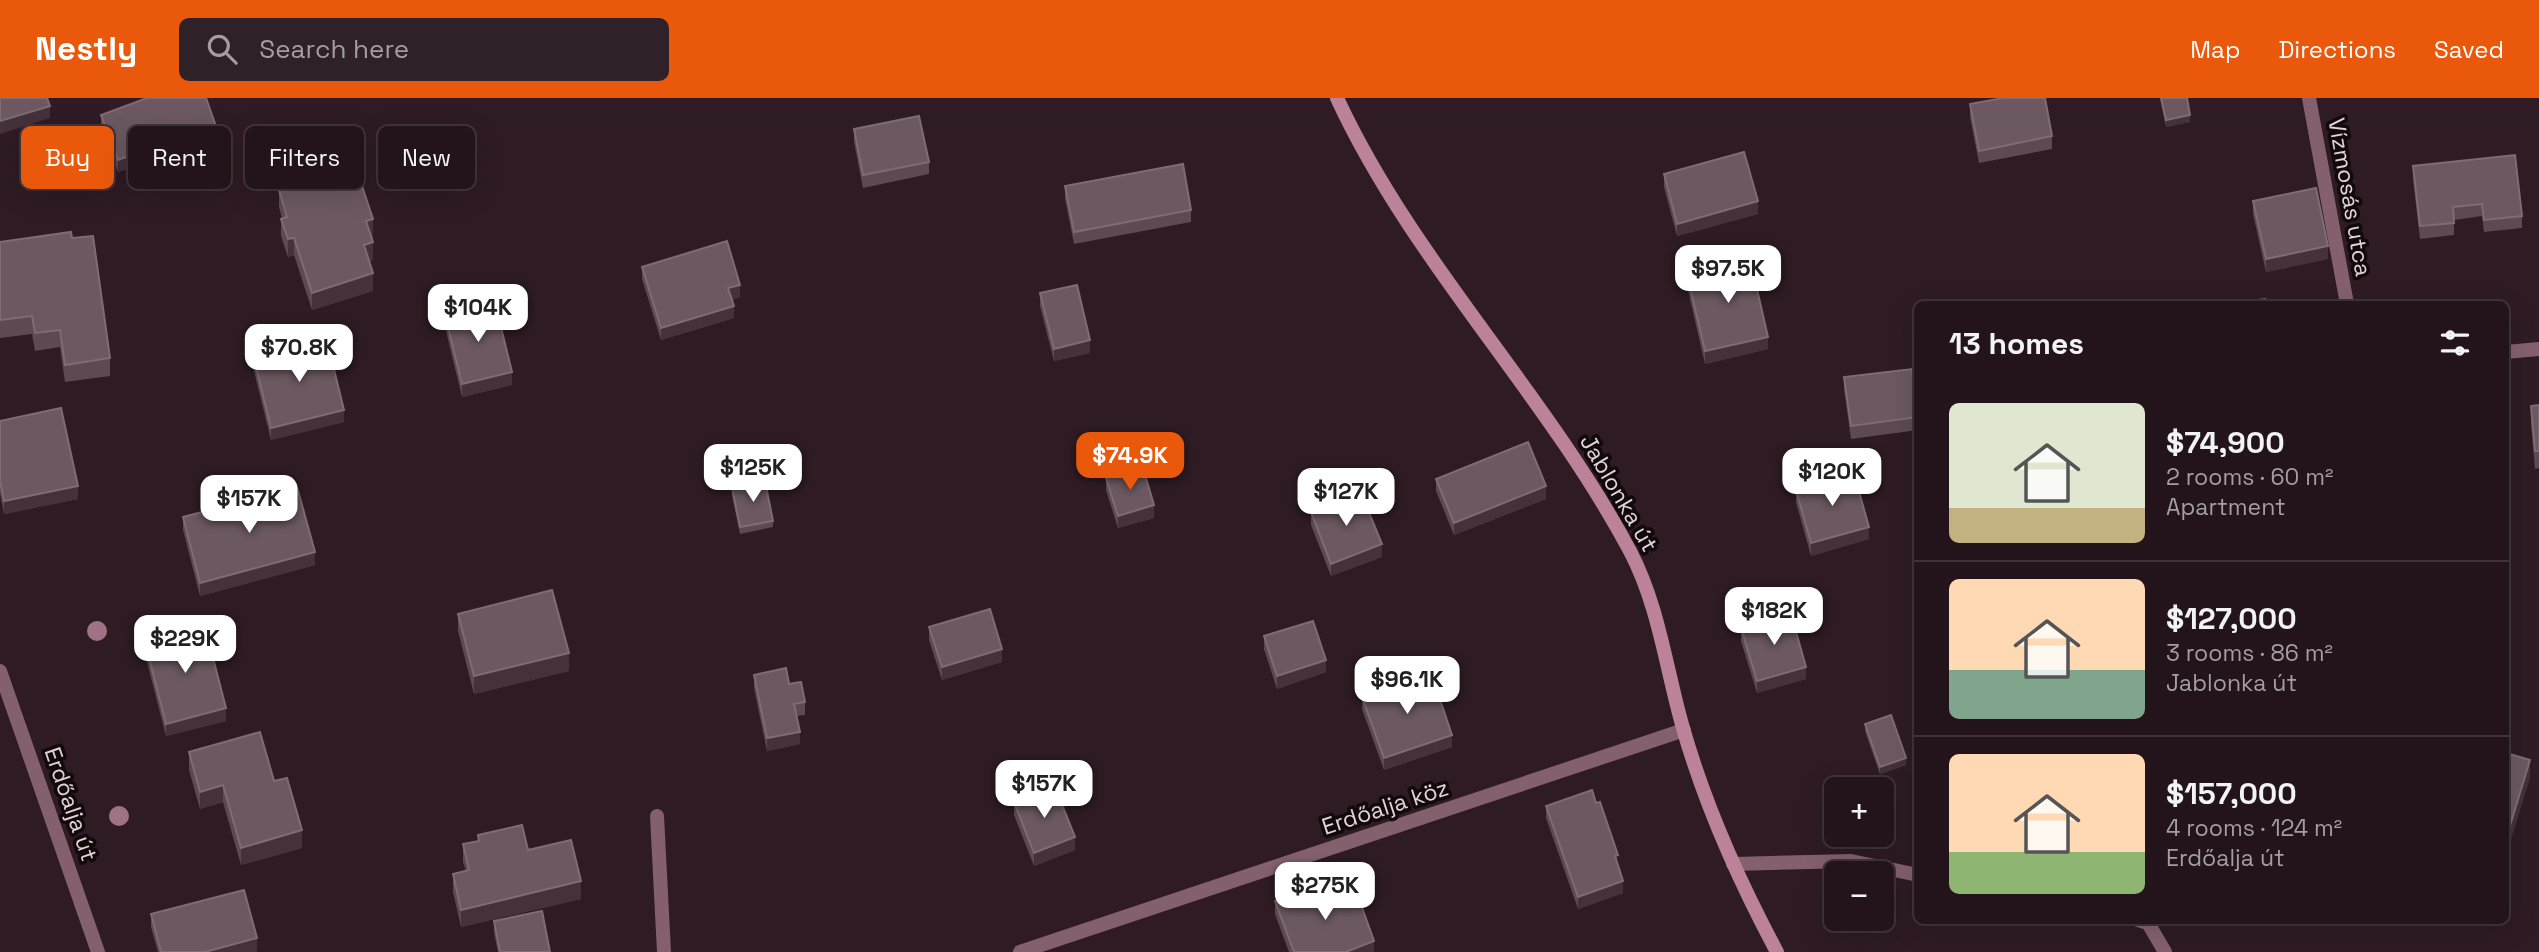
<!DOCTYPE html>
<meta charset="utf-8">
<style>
body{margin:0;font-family:"Space Grotesk",sans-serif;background:#2e2127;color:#f1f3f6;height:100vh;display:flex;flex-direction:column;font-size:26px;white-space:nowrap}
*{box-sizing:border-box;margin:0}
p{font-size:23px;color:#a29ea2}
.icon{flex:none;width:38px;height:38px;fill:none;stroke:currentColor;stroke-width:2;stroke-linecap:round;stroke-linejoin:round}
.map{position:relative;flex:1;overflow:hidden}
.side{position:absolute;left:1914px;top:203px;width:595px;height:623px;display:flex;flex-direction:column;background:#22141a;border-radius:10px;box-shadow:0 7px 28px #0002,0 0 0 2px #3f3339}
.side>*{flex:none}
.hud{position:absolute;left:21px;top:28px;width:665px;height:63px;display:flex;gap:14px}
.controls{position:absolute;left:1824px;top:679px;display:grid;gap:14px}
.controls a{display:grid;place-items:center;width:70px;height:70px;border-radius:10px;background:#22141a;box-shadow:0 7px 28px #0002,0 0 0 2px #3f3339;font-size:35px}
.price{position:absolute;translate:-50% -60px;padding:0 16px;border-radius:14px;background:#fff;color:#222;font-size:23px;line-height:46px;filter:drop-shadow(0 2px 4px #0008)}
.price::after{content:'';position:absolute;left:50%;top:42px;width:21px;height:16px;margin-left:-10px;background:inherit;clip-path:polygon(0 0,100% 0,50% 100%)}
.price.selected{background:#ea580c;color:#fff}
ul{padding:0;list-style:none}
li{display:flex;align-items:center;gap:21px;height:175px;padding:0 35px}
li+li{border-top:2px solid #3f3339}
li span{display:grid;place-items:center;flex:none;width:196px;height:140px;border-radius:10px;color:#555}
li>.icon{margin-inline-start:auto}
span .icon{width:84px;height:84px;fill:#fffc;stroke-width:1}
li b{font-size:30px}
h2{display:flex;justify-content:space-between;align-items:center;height:84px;padding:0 35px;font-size:30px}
.tag{padding:0 24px;border-radius:10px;background:#22141a;box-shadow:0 7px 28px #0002,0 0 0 2px #3f3339;font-size:24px;line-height:63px}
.tag.selected{background:#ea580c;color:#fff}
header{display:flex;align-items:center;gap:42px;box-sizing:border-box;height:98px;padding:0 35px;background:#ea580c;color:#fff}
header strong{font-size:33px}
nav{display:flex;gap:38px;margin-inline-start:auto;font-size:24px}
.search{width:490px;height:63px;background:#2e2127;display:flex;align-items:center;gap:18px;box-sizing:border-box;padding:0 24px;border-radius:10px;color:#a29ea2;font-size:26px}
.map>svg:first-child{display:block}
</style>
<header>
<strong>Nestly</strong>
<div class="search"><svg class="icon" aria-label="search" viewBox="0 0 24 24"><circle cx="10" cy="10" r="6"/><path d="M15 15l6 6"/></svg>Search here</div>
<nav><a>Map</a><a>Directions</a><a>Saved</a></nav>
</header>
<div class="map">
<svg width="2539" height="854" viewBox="0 0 2539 854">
<rect width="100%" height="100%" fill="#2e1b23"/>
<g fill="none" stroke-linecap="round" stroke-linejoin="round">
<g stroke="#84606e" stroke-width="14">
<polyline points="2309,0 2347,206"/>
<polyline points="2506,254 2539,251"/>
<polyline points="0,573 98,854"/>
<polyline points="657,718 664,854"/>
<polyline points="1733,766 1851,763 1918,777"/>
<polyline points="2138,822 2148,825 2165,854"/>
<polyline points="1020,854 1684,632"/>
</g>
<path stroke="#bc829a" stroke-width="14" d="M1337 0C1413 164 1545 294 1630 453 1659 508 1666 571 1683 630 1705 707 1739 783 1777 854"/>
</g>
<g fill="#a07285">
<circle cx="97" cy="533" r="10"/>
<circle cx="119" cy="718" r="10"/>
</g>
<g fill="#5d4951">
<polygon points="2160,0 2187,0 2190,24 2166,29"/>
<polygon points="1970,6 2052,38 2052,51 1979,65 1970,19"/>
<polygon points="101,17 219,49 159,71 156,61 118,74 101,29"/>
<polygon points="854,31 929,64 929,76 863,90 854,44"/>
<polygon points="290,63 340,72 373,139 371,139 373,162 369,163 373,193 312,212 294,157 288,159 281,138 281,121 282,120 279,109 279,92 292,87 290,80"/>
<polygon points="2413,68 2522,118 2522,130 2484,134 2482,118 2454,122 2454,137 2420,141 2413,81"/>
<polygon points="1664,76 1758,116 1677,138 1664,89"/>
<polygon points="1065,88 1191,112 1191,124 1074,146 1065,101"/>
<polygon points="2253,103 2328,161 2266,174 2253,116"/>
<polygon points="72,140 110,260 110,278 65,284 60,249 35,253 32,236 0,240 0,144"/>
<polygon points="642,169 740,199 732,202 734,220 661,242 642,181"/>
<polygon points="1687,176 1768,251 1705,266 1687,188"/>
<polygon points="1040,195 1090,255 1054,263 1040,208"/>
<polygon points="445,217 512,287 462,299 445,229"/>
<polygon points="254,261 344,324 271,342 254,273"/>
<polygon points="1844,279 1918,312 1918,332 1851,341 1844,291"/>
<polygon points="2539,307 2539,370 2535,371 2531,325 2531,308"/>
<polygon points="0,323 78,401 4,416 0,395"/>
<polygon points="1106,380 1154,420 1118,430 1106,392"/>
<polygon points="1436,381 1546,401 1454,437 1436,393"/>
<polygon points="732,390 773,423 773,429 740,436 732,397"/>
<polygon points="1796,392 1869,441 1811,458 1796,404"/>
<polygon points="1311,414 1382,459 1331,478 1311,427"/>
<polygon points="183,419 315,467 200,498 183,432"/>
<polygon points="458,516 569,573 474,596 458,533"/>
<polygon points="929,529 1002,564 942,582 929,542"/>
<polygon points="1741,530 1806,581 1757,595 1741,543"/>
<polygon points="1264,538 1326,574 1277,591 1264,551"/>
<polygon points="145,544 226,623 166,638 145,556"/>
<polygon points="754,577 789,586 805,604 805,617 796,618 800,646 767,653 754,590"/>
<polygon points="1362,599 1452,649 1384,672 1362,611"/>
<polygon points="1865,626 1906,667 1880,676 1865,633"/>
<polygon points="189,654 274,683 302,750 241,767 223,704 200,711 189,672"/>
<polygon points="1014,704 1075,752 1034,768 1014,717"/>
<polygon points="1546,708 1618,769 1623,795 1578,811 1546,720"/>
<polygon points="478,737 528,752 581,801 461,829 453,794 453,776 466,773 463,764 463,746 478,743"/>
<polygon points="1304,799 1317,799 1374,854 1289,854 1275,816 1275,803"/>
<polygon points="151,816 257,853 252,854 158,854 151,829"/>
<polygon points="494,823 550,854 498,854 494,835"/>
</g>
<g fill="#443139">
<polygon points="50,8 50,20 0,36 0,23"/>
<polygon points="2190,17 2190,24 2166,29 2166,22"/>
<polygon points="219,37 219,49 159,71 159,59"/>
<polygon points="156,48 156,61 118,74 118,62"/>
<polygon points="1758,103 1758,116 1677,138 1677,126"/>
<polygon points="373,121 373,139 366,141 366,123"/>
<polygon points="294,140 294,157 288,159 288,141"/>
<polygon points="373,144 373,162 364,164 364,147"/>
<polygon points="2328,148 2328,161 2266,174 2266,161"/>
<polygon points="373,175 373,193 312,212 312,195"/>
<polygon points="740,187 740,199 728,203 728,190"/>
<polygon points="734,208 734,220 661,242 661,230"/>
<polygon points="1768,239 1768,251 1705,266 1705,253"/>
<polygon points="1090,242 1090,255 1054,263 1054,251"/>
<polygon points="512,274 512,287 462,299 462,286"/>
<polygon points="344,312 344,324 271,342 271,330"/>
<polygon points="78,388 78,401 4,416 4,403"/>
<polygon points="1546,388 1546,401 1454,437 1454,425"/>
<polygon points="1154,407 1154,420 1118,430 1118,418"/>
<polygon points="1869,429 1869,441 1811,458 1811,445"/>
<polygon points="1382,446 1382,459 1331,478 1331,466"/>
<polygon points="315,454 315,467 200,498 200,485"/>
<polygon points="1002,551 1002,564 942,582 942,569"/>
<polygon points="569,555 569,573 474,596 474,578"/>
<polygon points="1326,562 1326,574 1277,591 1277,578"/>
<polygon points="1806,569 1806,581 1757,595 1757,583"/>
<polygon points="226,610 226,623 166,638 166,626"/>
<polygon points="800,634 800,646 767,653 767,640"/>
<polygon points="1452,637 1452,649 1384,672 1384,660"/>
<polygon points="1906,660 1906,667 1880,676 1880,669"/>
<polygon points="2530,662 2530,680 2506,758 2506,741"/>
<polygon points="223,687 223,704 200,711 200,694"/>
<polygon points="302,732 302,750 241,767 241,750"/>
<polygon points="1075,739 1075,752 1034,768 1034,755"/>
<polygon points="581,783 581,801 461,829 461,812"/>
<polygon points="1623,783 1623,795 1578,811 1578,799"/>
<polygon points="257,840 257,853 252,854 205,854"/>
<polygon points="1374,843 1374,854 1346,854"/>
</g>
<g fill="#6b5860" stroke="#7e6c72" stroke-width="2">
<polygon points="0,0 47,0 50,8 0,23"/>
<polygon points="147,0 206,0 219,37 159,59 156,48 118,62 101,17"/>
<polygon points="2003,0 2045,0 2052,38 1979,53 1970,6"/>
<polygon points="2161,0 2187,0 2190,17 2166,22"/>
<polygon points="919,18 929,64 863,77 854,31"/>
<polygon points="333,49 340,72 349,69 355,87 361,85 373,121 366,123 373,144 364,147 373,175 312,195 294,140 288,141 281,121 287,119 279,92 297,86 290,63"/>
<polygon points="1744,54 1758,103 1677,126 1664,76"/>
<polygon points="2515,57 2522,118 2484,122 2482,106 2453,109 2454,125 2420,128 2413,68"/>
<polygon points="1183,66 1191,112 1074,134 1065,88"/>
<polygon points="2316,90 2328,148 2266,161 2253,103"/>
<polygon points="71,134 72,140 93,138 110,260 65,267 60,232 35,235 32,218 0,222 0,144"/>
<polygon points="727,143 740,187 728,190 734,208 661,230 642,169"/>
<polygon points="1750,161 1768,239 1705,253 1687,176"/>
<polygon points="1077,187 1090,242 1054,251 1040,195"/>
<polygon points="2265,201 2266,206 2226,206"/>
<polygon points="495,205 512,274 462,286 445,217"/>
<polygon points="327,243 344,312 271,330 254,261"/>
<polygon points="1912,271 1918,319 1851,328 1844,279"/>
<polygon points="2539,307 2539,353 2535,353 2531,308"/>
<polygon points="61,310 78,388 4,403 0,383 0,323"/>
<polygon points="1528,344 1546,388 1454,425 1436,381"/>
<polygon points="1143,370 1154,407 1118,418 1106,380"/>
<polygon points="1854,376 1869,429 1811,445 1796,392"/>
<polygon points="765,383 773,423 740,429 732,390"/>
<polygon points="297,389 315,454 200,485 183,419"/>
<polygon points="1361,395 1382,446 1331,466 1311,414"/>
<polygon points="552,492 569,555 474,578 458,516"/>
<polygon points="990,511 1002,551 942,569 929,529"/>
<polygon points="1791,516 1806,569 1757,583 1741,530"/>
<polygon points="1313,523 1326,562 1277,578 1264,538"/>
<polygon points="205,529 226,610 166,626 145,544"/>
<polygon points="786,570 789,586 801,584 805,604 794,606 800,634 767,640 754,577"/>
<polygon points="1431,575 1452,637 1384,660 1362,599"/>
<polygon points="1891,617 1906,660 1880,669 1865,626"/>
<polygon points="260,634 274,683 287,680 302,732 241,750 223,687 200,694 189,654"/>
<polygon points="2506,655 2530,662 2506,741"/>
<polygon points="1055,689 1075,739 1034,755 1014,704"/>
<polygon points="1592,692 1596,705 1600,704 1618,757 1615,758 1623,783 1578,799 1546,708"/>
<polygon points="522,727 528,752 571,742 581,783 461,812 453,776 469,772 463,746 479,743 478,737"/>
<polygon points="244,792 257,840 205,854 161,854 151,816"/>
<polygon points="1333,793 1345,799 1356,793 1374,843 1346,854 1294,854 1275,803 1299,794 1304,799 1315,795 1317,799"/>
<polygon points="542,813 550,854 500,854 494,823"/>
</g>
<g text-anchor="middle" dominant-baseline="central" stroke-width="7" stroke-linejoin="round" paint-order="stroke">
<g font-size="23" fill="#e1d4d8" stroke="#11090c">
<text transform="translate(2350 99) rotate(80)">Vízmosás utca</text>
<text transform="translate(1619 395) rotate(60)">Jablonka út</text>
<text transform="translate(71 706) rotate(71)">Erdőalja út</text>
<text transform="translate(1385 709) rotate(-18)">Erdőalja köz</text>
</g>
</g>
</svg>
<div class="controls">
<a>+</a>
<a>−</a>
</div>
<b class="price" style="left:1728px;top:207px">$97.5K</b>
<b class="price" style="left:478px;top:246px">$104K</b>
<b class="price" style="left:299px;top:286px">$70.8K</b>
<b class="price selected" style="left:1130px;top:394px">$74.9K</b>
<b class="price" style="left:753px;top:406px">$125K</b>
<b class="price" style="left:1832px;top:410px">$120K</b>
<b class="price" style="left:1346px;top:430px">$127K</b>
<b class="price" style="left:249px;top:437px">$157K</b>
<b class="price" style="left:1774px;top:549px">$182K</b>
<b class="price" style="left:185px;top:577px">$229K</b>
<b class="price" style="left:1407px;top:618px">$96.1K</b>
<b class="price" style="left:1044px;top:722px">$157K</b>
<b class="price" style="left:1325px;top:824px">$275K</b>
<div class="hud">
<a class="tag selected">Buy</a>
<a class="tag">Rent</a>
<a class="tag">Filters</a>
<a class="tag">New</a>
</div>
<section class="side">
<h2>13 homes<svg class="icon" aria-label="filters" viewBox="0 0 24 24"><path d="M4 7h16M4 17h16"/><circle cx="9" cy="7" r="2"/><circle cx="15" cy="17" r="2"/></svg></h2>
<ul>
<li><span style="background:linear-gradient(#dfe7d0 75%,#c2b280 0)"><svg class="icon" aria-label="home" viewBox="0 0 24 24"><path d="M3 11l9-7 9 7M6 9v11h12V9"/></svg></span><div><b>$74,900</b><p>2 rooms · 60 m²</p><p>Apartment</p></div></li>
<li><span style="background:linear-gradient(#ffd9b3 65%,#7fa58c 0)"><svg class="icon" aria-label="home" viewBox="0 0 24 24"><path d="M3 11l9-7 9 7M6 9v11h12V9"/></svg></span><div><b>$127,000</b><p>3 rooms · 86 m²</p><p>Jablonka út</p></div></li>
<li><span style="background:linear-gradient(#ffd9b3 70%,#8fb573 0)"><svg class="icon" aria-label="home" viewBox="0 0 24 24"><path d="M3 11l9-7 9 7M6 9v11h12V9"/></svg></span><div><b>$157,000</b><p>4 rooms · 124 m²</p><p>Erdőalja út</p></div></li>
</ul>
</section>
</div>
